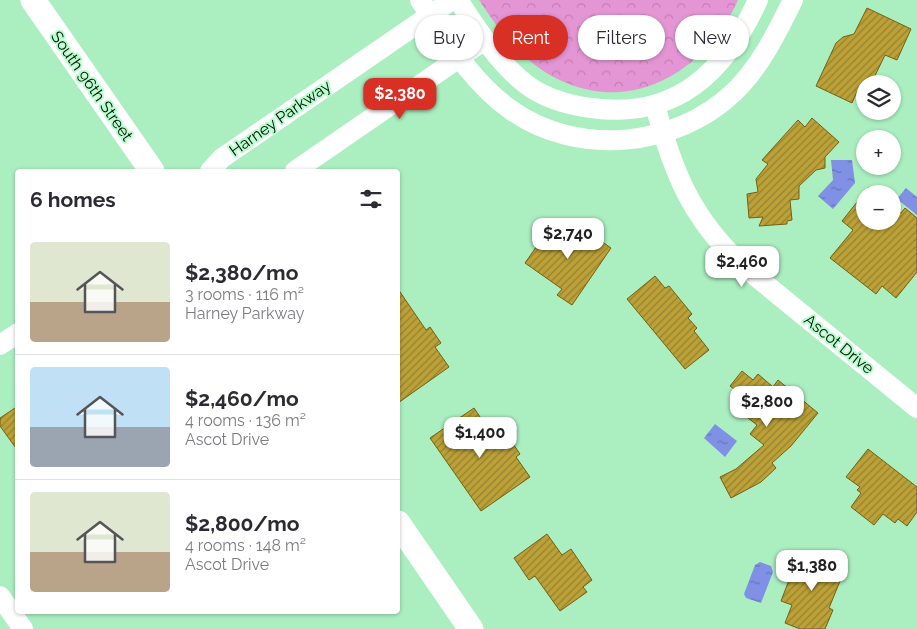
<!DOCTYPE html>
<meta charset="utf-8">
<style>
body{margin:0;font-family:Raleway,sans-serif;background:#f7f7f7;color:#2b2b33;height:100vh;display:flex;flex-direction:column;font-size:19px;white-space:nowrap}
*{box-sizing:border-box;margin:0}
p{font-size:16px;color:#7c7c81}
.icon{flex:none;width:28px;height:28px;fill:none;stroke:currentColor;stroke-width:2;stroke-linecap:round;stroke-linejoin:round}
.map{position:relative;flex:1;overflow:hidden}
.details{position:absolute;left:15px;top:169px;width:385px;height:445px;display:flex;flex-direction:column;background:#fff;border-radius:5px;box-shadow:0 1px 4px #0004}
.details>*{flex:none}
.top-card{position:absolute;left:415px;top:15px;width:426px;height:45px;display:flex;gap:10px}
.buttons{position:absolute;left:856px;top:75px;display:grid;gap:10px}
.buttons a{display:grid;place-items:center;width:45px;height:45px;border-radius:50%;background:#fff;box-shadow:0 1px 4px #0004;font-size:25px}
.price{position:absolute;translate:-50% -42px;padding:0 11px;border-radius:10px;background:#fff;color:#222;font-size:16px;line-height:32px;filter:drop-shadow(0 1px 2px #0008)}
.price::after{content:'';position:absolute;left:50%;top:30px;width:15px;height:11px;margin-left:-8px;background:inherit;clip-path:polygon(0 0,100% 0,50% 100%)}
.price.selected{background:#d93025;color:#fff}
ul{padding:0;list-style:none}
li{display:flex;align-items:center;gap:15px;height:125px;padding:0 15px}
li+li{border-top:1px solid #e1e1e2}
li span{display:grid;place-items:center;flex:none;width:140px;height:100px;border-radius:5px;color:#555}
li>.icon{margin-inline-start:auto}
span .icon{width:60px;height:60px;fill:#fffc;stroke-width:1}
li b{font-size:21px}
h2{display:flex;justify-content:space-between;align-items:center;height:60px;padding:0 15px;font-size:21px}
.pill{padding:0 18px;border-radius:22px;background:#fff;box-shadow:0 1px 4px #0004;font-size:18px;line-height:45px}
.pill.selected{background:#d93025;color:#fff}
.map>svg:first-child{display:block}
</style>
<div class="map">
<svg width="917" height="629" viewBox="0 0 917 629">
<defs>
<pattern id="park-crowns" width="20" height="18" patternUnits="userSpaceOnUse" patternTransform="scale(1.25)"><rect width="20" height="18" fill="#e495d4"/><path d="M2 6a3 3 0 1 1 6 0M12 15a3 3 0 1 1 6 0" fill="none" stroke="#c27fb4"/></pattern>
<pattern id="water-ripples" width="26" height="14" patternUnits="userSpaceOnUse" patternTransform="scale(1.25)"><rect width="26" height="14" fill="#8090e4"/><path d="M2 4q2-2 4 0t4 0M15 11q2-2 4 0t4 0" fill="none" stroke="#6674b7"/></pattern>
<pattern id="building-hatch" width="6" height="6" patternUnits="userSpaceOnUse" patternTransform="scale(1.25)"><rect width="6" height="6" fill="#bca138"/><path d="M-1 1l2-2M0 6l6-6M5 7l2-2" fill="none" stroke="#96822d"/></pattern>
</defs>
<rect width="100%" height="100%" fill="#abefc1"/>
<path fill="url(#park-crowns)" d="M479 0H738C709 65 641 112 569 84 529 69 501 34 479 0Z"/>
<g fill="url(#water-ripples)">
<polygon points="831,160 852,160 855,183 833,209 818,196 833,180"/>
<polygon points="906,188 917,197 917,215 897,199"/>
<polygon points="715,424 737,441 725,457 704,438"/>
<polygon points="760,562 771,566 773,572 761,603 746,598 744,594 755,565"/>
</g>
<g fill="url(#building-hatch)" stroke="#736013">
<polygon points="867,8 911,29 897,60 885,55 871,84 865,84 865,90 859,87 852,103 816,86 836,43 843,37 854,34"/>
<polygon points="812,118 839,142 825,157 825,168 816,170 799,186 799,199 790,200 792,220 787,221 787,224 759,226 763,217 749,218 747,194 758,192 756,179 768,164 762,160 798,120 805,127"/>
<polygon points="869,187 878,194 865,194 865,221 892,221 892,206 901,213 905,208 917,218 917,272 896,298 882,286 876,294 830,258 853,230 842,221"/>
<polygon points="555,220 586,241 590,233 611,248 572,305 557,295 562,289 525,263"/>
<polygon points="655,276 665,288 669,286 692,314 688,318 697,328 694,331 709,350 685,369 627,299"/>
<polygon points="398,289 426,330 430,327 441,343 435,347 449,367 398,403"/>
<polygon points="742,371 753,380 758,374 773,387 778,380 818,413 791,446 772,463 776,468 761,482 731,498 720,477 736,469 764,445 750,434 757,425 748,418 751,414 732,399 738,392 730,386"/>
<polygon points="18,406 18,451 0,426 0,418"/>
<polygon points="474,408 497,442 507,435 520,454 516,457 530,477 481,511 430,438"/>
<polygon points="868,449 917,487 917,512 907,526 898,519 895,523 883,514 874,525 851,507 861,493 857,490 860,487 846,477"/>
<polygon points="547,534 562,555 571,549 592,580 583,587 587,592 560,611 535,576 529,580 514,558"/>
<polygon points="799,554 823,564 826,556 847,564 829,608 833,610 825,629 800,629 785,623 792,605 781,601"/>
</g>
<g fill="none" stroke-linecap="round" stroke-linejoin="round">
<g stroke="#fff" stroke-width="20">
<path d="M420 0C446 39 472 83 511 110 577 157 676 148 734 92 761 66 777 32 793 0"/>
<path d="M458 0C478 30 498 63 527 85 546 99 568 105 591 108 676 120 725 72 758 0"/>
<path d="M655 105C673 172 691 218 743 266L917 408"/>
<polyline points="210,171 222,158 452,0"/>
<polyline points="295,171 485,40"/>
<polyline points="0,345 18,333"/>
<polyline points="0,596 23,629"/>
</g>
<g stroke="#fff" stroke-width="25">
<polyline points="33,0 152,171"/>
<polyline points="398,523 471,629"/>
</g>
</g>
<g text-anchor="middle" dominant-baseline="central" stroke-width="4" stroke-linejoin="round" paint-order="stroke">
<g font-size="16" fill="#001204" stroke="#b8fdce">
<text transform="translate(92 86) rotate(55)">South 96th Street</text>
<text transform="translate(280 118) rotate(-35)">Harney Parkway</text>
<text transform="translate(839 344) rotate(39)">Ascot Drive</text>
</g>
</g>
</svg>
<div class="buttons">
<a><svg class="icon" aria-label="layers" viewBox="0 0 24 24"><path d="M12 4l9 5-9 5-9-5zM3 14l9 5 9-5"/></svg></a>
<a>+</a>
<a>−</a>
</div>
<b class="price selected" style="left:400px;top:120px">$2,380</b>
<b class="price" style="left:568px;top:260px">$2,740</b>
<b class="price" style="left:742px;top:288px">$2,460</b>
<b class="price" style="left:767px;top:428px">$2,800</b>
<b class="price" style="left:480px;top:459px">$1,400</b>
<b class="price" style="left:812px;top:592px">$1,380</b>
<div class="top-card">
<a class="pill">Buy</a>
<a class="pill selected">Rent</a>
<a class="pill">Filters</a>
<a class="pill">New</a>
</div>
<section class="details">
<h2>6 homes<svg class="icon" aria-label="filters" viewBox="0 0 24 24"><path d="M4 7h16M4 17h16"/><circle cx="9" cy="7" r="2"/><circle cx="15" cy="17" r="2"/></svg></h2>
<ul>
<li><span style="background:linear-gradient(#dfe7d0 60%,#b9a48a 0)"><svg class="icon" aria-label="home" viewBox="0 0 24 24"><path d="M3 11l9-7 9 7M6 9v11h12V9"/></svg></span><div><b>$2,380/mo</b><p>3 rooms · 116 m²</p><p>Harney Parkway</p></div></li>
<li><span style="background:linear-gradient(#bfe0f5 60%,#9aa5b1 0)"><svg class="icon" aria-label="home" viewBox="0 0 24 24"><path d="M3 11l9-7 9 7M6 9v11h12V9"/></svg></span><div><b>$2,460/mo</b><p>4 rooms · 136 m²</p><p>Ascot Drive</p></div></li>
<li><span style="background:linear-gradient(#dfe7d0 60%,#b9a48a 0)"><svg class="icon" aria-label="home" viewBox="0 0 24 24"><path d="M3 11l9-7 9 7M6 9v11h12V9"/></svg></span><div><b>$2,800/mo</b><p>4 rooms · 148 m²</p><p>Ascot Drive</p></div></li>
</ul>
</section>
</div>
